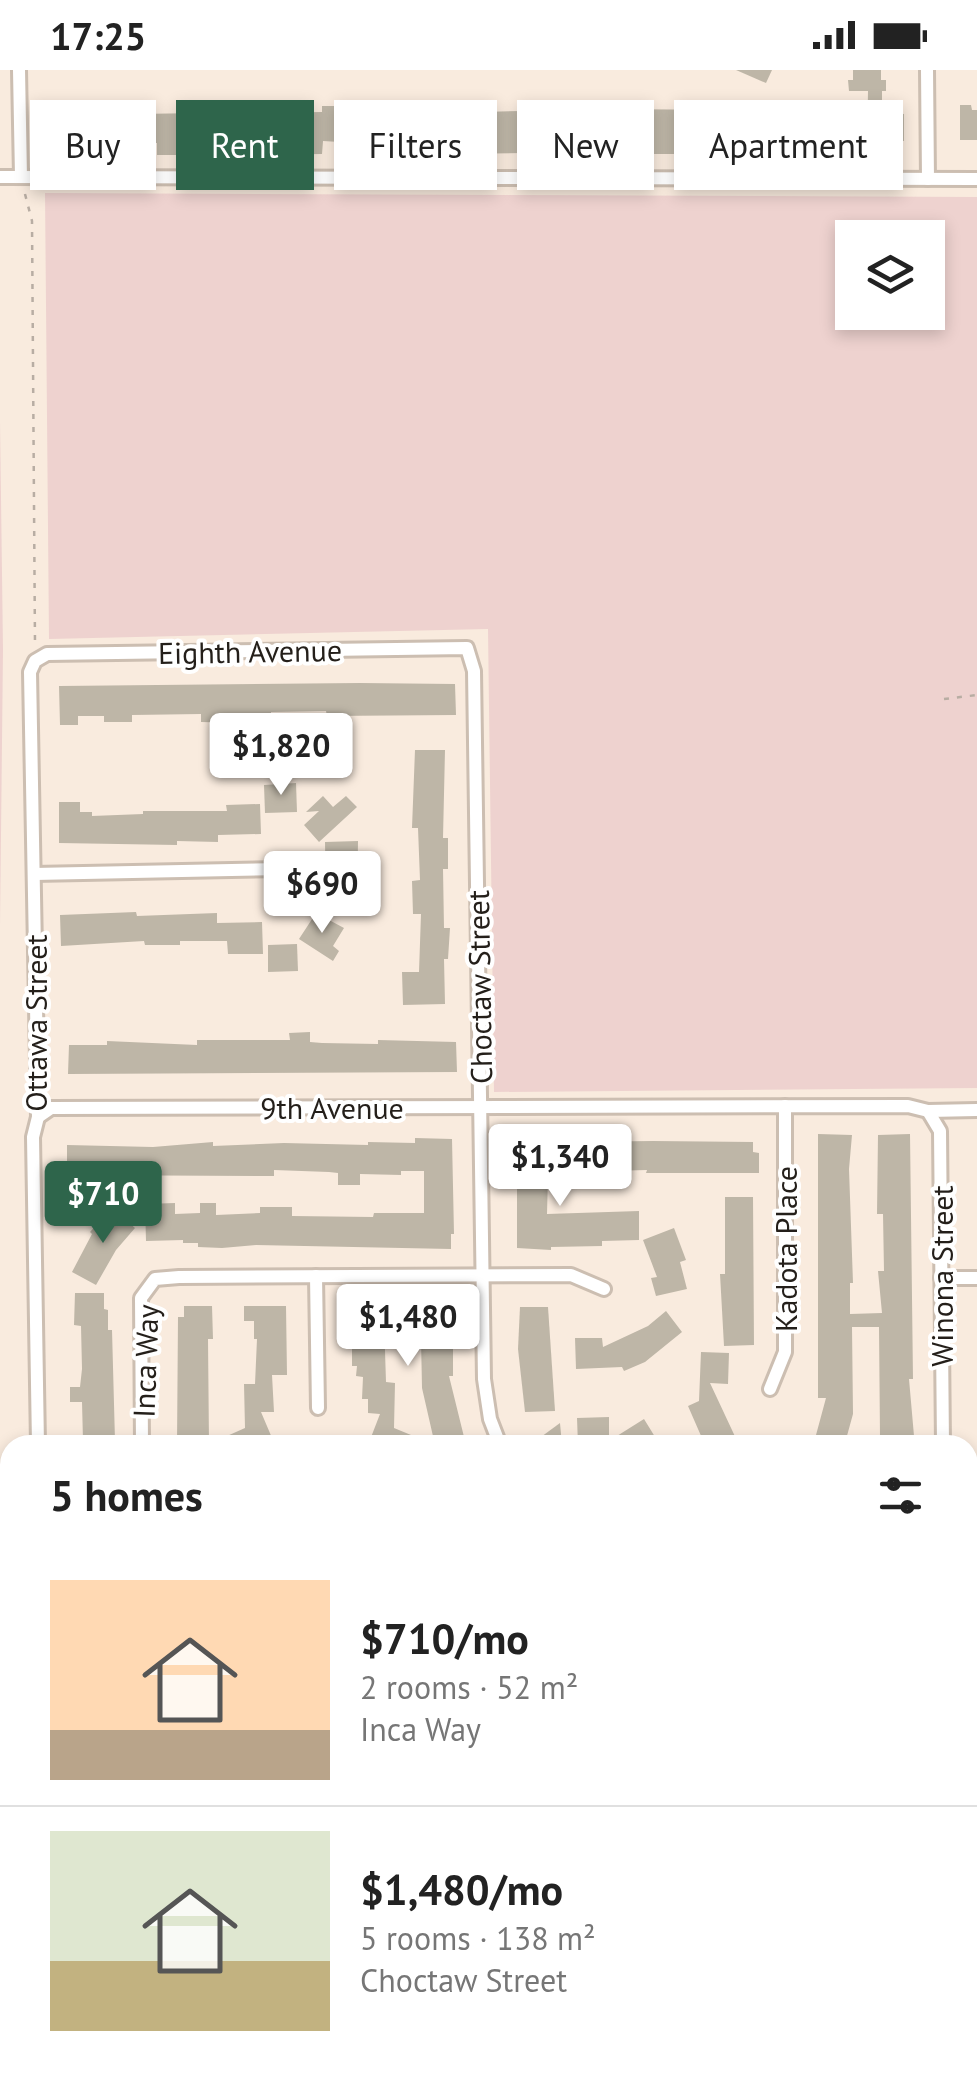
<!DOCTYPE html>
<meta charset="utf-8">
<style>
body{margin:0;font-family:"PT Sans",sans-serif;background:#f6f6f6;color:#222;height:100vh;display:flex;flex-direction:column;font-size:38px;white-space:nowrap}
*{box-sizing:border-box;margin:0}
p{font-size:32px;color:#767676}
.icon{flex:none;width:55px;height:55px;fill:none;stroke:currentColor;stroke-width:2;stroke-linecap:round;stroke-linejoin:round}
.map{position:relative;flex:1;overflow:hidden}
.drawer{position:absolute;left:0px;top:1365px;width:978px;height:640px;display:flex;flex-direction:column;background:#fff;border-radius:30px 30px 0 0;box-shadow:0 5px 15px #0003}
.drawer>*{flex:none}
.top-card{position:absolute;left:30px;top:30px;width:918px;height:90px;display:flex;gap:20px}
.buttons{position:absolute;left:835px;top:150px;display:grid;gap:20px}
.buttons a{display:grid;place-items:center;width:110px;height:110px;border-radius:0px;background:#fff;box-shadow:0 5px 15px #0003;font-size:50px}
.price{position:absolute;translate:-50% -85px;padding:0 22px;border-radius:10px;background:#fff;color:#222;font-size:32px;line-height:65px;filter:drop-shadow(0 2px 5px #0008)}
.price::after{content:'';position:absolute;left:50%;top:60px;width:30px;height:22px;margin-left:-15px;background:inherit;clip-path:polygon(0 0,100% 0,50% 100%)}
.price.active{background:#2e654b;color:#fff}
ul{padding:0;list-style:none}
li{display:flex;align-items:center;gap:30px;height:250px;padding:0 50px}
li+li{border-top:2px solid #e0e0e0}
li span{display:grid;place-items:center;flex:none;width:280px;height:200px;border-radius:0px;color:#555}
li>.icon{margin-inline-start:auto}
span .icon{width:120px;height:120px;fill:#fffc;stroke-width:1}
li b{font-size:42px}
h2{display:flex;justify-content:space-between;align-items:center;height:120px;padding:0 50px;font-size:42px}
.chip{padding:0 35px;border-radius:0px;background:#fff;box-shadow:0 5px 15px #0003;font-size:35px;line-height:90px}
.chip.active{background:#2e654b;color:#fff}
.status{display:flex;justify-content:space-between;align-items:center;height:70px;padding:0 50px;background:#fff;direction:ltr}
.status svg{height:28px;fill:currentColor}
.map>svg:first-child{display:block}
</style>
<div class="status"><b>17:25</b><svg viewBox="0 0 49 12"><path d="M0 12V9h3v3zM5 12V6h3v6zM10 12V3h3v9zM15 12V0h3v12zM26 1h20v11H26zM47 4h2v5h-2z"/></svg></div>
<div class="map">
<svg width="977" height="2005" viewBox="0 0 977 2005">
<rect width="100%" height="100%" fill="#f9ebde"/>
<g fill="#eed2cf" fill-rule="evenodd">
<path d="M45 123 977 127V1018L494 1022 488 559 49 569ZM852 168H928V242H852Z"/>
<polygon points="0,351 3,580 0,857"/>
<rect x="968" y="1494" width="9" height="423"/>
<polygon points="10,1693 10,1995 394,1995 395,2005 4,2005 3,1702"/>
</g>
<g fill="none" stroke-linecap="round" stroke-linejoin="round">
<g stroke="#c0bd9d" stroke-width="5">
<polyline points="0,1583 10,1598"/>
<polyline points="192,1995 198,2005"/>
</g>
</g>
<g fill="#beb6a7">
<polygon points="736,0 772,0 766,13"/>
<polygon points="853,0 881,0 881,10 886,10 886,21 882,21 882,39 896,39 896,43 904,44 904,71 892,71 892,82 867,81 868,21 849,21 848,10 853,10"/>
<polygon points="960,35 971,35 972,40 977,40 977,70 960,70"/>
<polygon points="322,36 358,36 358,43 434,36 434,40 481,42 521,41 521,36 580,36 580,66 604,66 604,39 740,40 741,82 715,83 715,70 685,71 685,84 652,84 652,71 628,71 628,84 555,83 555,71 524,71 524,83 457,84 456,71 446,71 423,72 423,83 357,84 356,73 323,71 322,84 256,85 256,73 226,73 226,85 157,85 157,73 125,73 125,85 101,86 63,85 64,74 53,73 54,44 99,45 123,42 123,37 136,37 136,44 202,43 202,38 238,37 256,37 256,43 322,42"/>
<polygon points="764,39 844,41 844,83 819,82 819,71 789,71 788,83 763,82"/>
<polygon points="360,613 455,614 456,645 327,646 326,641 271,642 271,656 238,657 238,653 201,652 201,644 132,645 132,652 104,652 104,646 78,646 78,655 60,655 59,616"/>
<polygon points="415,680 445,680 443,768 448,768 448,799 443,799 444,858 450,858 448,889 444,889 445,934 403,935 402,902 419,902 421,844 413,844 412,811 420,810 418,758 412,758"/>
<polygon points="296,713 297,742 265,743 264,715"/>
<polygon points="323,726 333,737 346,726 357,737 319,772 304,755 319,741 306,742"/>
<polygon points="59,732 80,732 80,742 92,742 92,746 143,744 143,741 227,741 226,735 260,734 261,764 218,765 218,772 177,771 177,775 59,773"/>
<polygon points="358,771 357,837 326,836 325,772"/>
<polygon points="136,842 137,846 217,843 217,853 262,852 263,884 228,884 227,871 180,871 180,875 145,875 144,871 61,876 60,845"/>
<polygon points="316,843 344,858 333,876 339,881 333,891 299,869"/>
<polygon points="297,874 298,901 268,902 268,875"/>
<polygon points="310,962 310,972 322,973 378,974 378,970 456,972 457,1002 68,1004 69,975 107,975 107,971 197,975 197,970 290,970 289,963"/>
<polygon points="818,1064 852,1065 849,1099 853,1213 850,1213 850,1244 882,1243 878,1201 884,1201 883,1144 877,1144 878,1065 910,1064 913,1309 909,1309 914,1366 880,1367 879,1257 852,1257 853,1344 845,1373 816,1365 826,1328 818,1328"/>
<polygon points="415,1068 452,1069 454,1164 451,1164 451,1179 256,1175 222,1178 198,1177 198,1173 183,1173 183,1170 146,1171 145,1134 175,1133 175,1144 200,1143 200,1133 216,1133 216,1145 260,1143 260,1137 292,1137 292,1146 373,1147 374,1143 424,1143 424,1101 401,1101 401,1105 360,1104 360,1115 338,1115 338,1103 329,1102 274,1100 274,1106 67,1105 67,1075 153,1077 213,1072 213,1076 284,1073 368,1075 368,1072 415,1073"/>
<polygon points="517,1068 549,1068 547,1144 639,1141 639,1170 602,1171 602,1176 551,1177 551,1180 517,1178"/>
<polygon points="653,1071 753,1072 753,1082 759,1083 759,1103 646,1103 647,1100 570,1102 569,1072"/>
<polygon points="725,1127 753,1127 754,1275 724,1276 720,1204 725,1204"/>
<polygon points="112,1138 135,1158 116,1180 96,1215 72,1202 92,1164 90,1162"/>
<polygon points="674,1158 686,1190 680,1192 687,1219 656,1226 651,1208 657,1207 643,1170"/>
<polygon points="75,1223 104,1223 104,1239 108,1240 108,1260 112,1260 115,1371 83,1371 82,1332 70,1332 70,1317 80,1317 82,1299 81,1256 74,1255"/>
<polygon points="352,1235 453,1235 453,1306 449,1306 466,1375 435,1375 422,1318 421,1268 413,1268 412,1251 384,1250 386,1312 395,1313 394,1358 411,1365 407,1375 368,1375 380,1344 368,1343 368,1329 362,1329 363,1307 356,1306 357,1296 352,1296"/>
<polygon points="184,1236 212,1236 213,1269 208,1269 209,1375 177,1375 178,1247 184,1247"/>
<polygon points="244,1236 286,1236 287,1305 272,1305 274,1342 261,1342 275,1375 231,1375 227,1366 245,1358 244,1314 255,1314 257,1269 254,1269 254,1251 244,1251"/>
<polygon points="520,1237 548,1237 555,1341 525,1342 518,1279"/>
<polygon points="666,1241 682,1262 645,1292 624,1301 622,1297 576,1299 575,1268 602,1268 603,1277 648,1256"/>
<polygon points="701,1282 729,1283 728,1314 710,1313 739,1375 705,1375 688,1336 699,1331"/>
<polygon points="609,1347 609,1371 644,1349 660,1375 578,1375 577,1348"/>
<polygon points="560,1353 562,1375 530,1375"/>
</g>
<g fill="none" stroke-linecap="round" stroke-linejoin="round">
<defs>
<g id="lane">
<polyline points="650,1995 650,2005"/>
<polyline points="814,2005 814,1995"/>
</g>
<g id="street">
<polyline points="19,0 21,107"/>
<polyline points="927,0 928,109"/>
<polyline points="0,107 977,109"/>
<polyline points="34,804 284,799"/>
<polyline points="928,1041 940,1061 943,1375"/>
<polyline points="38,1047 51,1038 908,1036 928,1041 977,1040"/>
<polyline points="316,1206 318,1338"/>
<polyline points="941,1208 977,1208"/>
<polyline points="770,1319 785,1282 785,1036"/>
<polyline points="38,1375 33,1067 38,1047 30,602 35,591 47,584 467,578 474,601 484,1309 490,1349 500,1375"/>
<polyline points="142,1375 141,1228 155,1209 179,1207 571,1205 604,1219"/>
<polyline points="968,1950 977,1950"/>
<polyline points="957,1995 957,2005"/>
</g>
</defs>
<use href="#lane" stroke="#ccbeb1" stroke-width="11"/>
<use href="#street" stroke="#ccbeb1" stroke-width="18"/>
<g stroke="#b8ada3" stroke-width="2.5" stroke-dasharray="5 8" stroke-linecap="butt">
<polyline points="25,124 32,151 35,575"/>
<polyline points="944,629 977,625"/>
</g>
<use href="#lane" stroke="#fff" stroke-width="6"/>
<use href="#street" stroke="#fff" stroke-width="12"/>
</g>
<g text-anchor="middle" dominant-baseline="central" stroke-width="8" stroke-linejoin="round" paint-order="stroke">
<g font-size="30" fill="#241f1a" stroke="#fff">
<text transform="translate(250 581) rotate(-1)">Eighth Avenue</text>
<text transform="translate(479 917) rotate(-91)">Choctaw Street</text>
<text transform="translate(35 953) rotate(-90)">Ottawa Street</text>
<text x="332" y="1037">9th Avenue</text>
<text transform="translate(785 1179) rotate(-90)">Kadota Place</text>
<text transform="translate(941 1206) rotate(-90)">Winona Street</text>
<text transform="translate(145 1291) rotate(-88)">Inca Way</text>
</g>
</g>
</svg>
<div class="buttons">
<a><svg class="icon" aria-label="layers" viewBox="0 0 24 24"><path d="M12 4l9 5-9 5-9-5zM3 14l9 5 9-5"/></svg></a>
</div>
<b class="price" style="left:281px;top:728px">$1,820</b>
<b class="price" style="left:322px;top:866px">$690</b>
<b class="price" style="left:560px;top:1139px">$1,340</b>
<b class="price active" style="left:103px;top:1176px">$710</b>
<b class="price" style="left:408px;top:1299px">$1,480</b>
<div class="top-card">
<a class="chip">Buy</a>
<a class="chip active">Rent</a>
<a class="chip">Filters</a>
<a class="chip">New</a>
<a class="chip">Apartment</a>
</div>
<section class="drawer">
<h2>5 homes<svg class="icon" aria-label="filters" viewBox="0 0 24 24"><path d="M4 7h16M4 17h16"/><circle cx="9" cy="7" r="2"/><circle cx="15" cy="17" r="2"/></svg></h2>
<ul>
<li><span style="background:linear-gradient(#ffd9b3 75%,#b9a48a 0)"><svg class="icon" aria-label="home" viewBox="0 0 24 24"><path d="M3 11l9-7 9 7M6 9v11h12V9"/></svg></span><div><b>$710/mo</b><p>2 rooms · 52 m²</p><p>Inca Way</p></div></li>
<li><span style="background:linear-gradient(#dfe7d0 65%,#c2b280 0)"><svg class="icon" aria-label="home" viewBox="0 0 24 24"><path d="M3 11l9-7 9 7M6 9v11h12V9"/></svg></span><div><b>$1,480/mo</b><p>5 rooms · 138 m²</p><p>Choctaw Street</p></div></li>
</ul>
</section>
</div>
